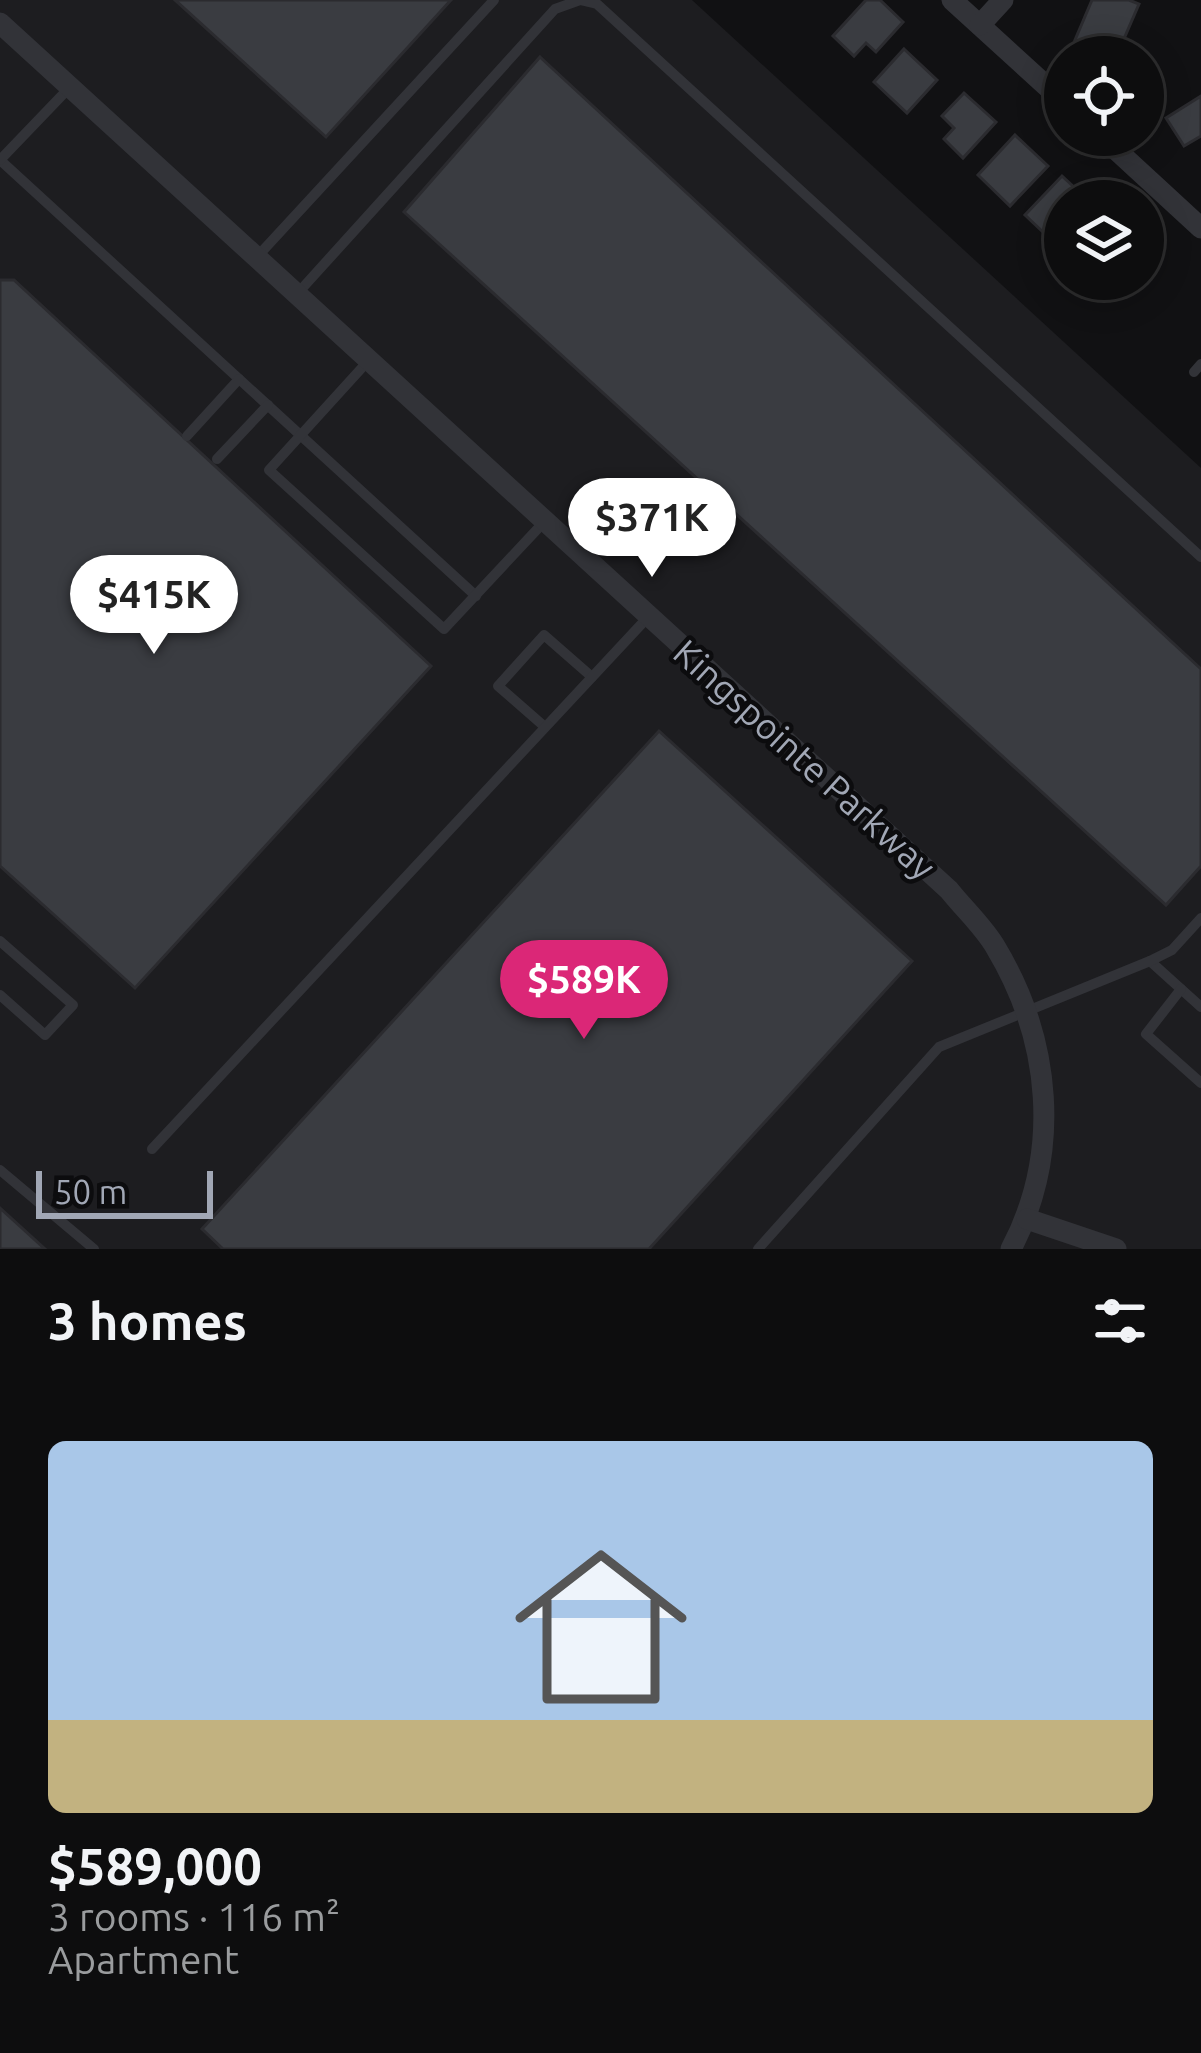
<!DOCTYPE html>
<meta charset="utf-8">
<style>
body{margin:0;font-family:Ubuntu,sans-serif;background:#161617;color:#f1f3f6;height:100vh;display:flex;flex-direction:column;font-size:45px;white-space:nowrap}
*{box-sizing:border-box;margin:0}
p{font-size:39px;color:#9a9c9e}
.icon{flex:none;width:66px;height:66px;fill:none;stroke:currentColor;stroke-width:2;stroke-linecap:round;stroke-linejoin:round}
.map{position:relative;height:1249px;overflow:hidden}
.sheet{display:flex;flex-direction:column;background:#0d0d0e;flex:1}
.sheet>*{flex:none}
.fabs{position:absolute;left:1044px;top:36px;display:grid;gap:24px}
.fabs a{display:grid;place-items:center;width:120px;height:120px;border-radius:50%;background:#0d0d0e;box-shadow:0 6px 30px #0003,0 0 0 3px #2d2d2e;font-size:60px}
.scale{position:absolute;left:36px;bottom:30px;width:177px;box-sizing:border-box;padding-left:12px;border:6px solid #a1a7b5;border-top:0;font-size:33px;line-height:42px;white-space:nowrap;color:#a1a7b5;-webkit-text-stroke:9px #0c0c0e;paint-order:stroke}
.price{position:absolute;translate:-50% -102px;padding:0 27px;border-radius:42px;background:#fff;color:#222;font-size:39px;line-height:78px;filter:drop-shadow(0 3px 6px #0008)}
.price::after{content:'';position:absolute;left:50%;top:72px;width:36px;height:27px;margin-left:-18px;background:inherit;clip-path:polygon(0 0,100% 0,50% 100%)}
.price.selected{background:#db2777;color:#fff}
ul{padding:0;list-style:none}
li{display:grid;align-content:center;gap:24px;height:636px;padding:0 48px}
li+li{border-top:3px solid #2d2d2e}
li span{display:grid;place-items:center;height:372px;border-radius:18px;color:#555}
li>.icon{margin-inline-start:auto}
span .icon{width:216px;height:216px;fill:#fffc;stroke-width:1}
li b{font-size:51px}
h2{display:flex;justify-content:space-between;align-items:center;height:144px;padding:0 48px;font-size:51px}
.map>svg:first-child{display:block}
</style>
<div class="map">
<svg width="1201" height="1249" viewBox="0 0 1201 1249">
<rect width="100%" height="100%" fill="#111113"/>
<polygon fill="#1d1d20" points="0,0 692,0 1201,468 1201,1249 0,1249"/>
<g fill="#3a3c41" stroke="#2b2b2f" stroke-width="3">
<polygon points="175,0 451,0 326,137"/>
<polygon points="866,0 880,0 903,22 876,52 866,43 854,56 833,36"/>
<polygon points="1092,0 1129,0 1139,4 1123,41 1111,36 1104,52 1075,40"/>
<polygon points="904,49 937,80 907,113 874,82"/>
<polygon points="540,57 1201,669 1201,866 1166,905 404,212"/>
<polygon points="964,93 996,122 963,158 944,139 954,128 942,116"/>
<polygon points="1201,96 1201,136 1184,146 1166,118"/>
<polygon points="1015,135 1048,166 1010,206 978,175"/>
<polygon points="1062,176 1089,201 1065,201 1063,251 1025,215"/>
<polygon points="1099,279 1136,279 1117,299"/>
<polygon points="0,280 14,280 431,666 135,988 0,866"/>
<polygon points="659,731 912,961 649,1249 223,1249 202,1229"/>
<polygon points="0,1208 45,1249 0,1249"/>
</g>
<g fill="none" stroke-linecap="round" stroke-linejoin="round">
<g stroke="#323338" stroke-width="10">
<polyline points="0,160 476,596"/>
<polyline points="0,160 70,87"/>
<polyline points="256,258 494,0"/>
<polyline points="297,294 555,9 580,0 597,4 1201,557"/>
<polyline points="369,360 269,470 444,629 544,522"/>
<polyline points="1194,372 1201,364"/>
<polyline points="187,436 239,379"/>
<polyline points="217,459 268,405"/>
<polyline points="545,727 498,686 544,635 592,677"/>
<polyline points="0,941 73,1005 45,1035 0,995"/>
<polyline points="1150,961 1201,1007"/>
<polyline points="1181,989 1146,1034 1201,1083"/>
<polyline points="152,1149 649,616"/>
<polyline points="0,1170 94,1249"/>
<polyline points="758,1249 939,1047 1150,961 1172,950 1201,918"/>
</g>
<g stroke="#323338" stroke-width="21">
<polyline points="952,0 1065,103"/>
<path d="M0 23 949 890C964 909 984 927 996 948 1051 1040 1062 1152 1011 1249"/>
<polyline points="980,25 1003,0"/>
<polyline points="1100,135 1201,228"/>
<polyline points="1027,1219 1116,1249"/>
</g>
</g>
<g text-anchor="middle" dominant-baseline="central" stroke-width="9" stroke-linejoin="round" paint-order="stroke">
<g font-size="36" fill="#a1a7b5" stroke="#0c0c0e">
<text transform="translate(805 759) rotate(42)">Kingspointe Parkway</text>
</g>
</g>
</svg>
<div class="fabs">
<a><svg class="icon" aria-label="locate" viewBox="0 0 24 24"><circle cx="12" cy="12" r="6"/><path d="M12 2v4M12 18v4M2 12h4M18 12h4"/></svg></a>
<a><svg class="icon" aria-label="layers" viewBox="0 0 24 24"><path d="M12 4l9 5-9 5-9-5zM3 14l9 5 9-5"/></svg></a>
</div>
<div class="scale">50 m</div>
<b class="price" style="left:652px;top:580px">$371K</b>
<b class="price" style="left:154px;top:657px">$415K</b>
<b class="price selected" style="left:584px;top:1042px">$589K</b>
</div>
<section class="sheet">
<h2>3 homes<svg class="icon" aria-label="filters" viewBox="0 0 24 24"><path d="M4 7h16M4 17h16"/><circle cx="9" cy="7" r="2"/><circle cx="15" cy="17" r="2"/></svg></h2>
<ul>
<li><span style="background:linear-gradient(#a9c7e8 75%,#c2b280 0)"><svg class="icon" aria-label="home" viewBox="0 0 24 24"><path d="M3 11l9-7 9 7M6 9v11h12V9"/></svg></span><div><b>$589,000</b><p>3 rooms · 116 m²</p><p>Apartment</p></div></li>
</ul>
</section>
